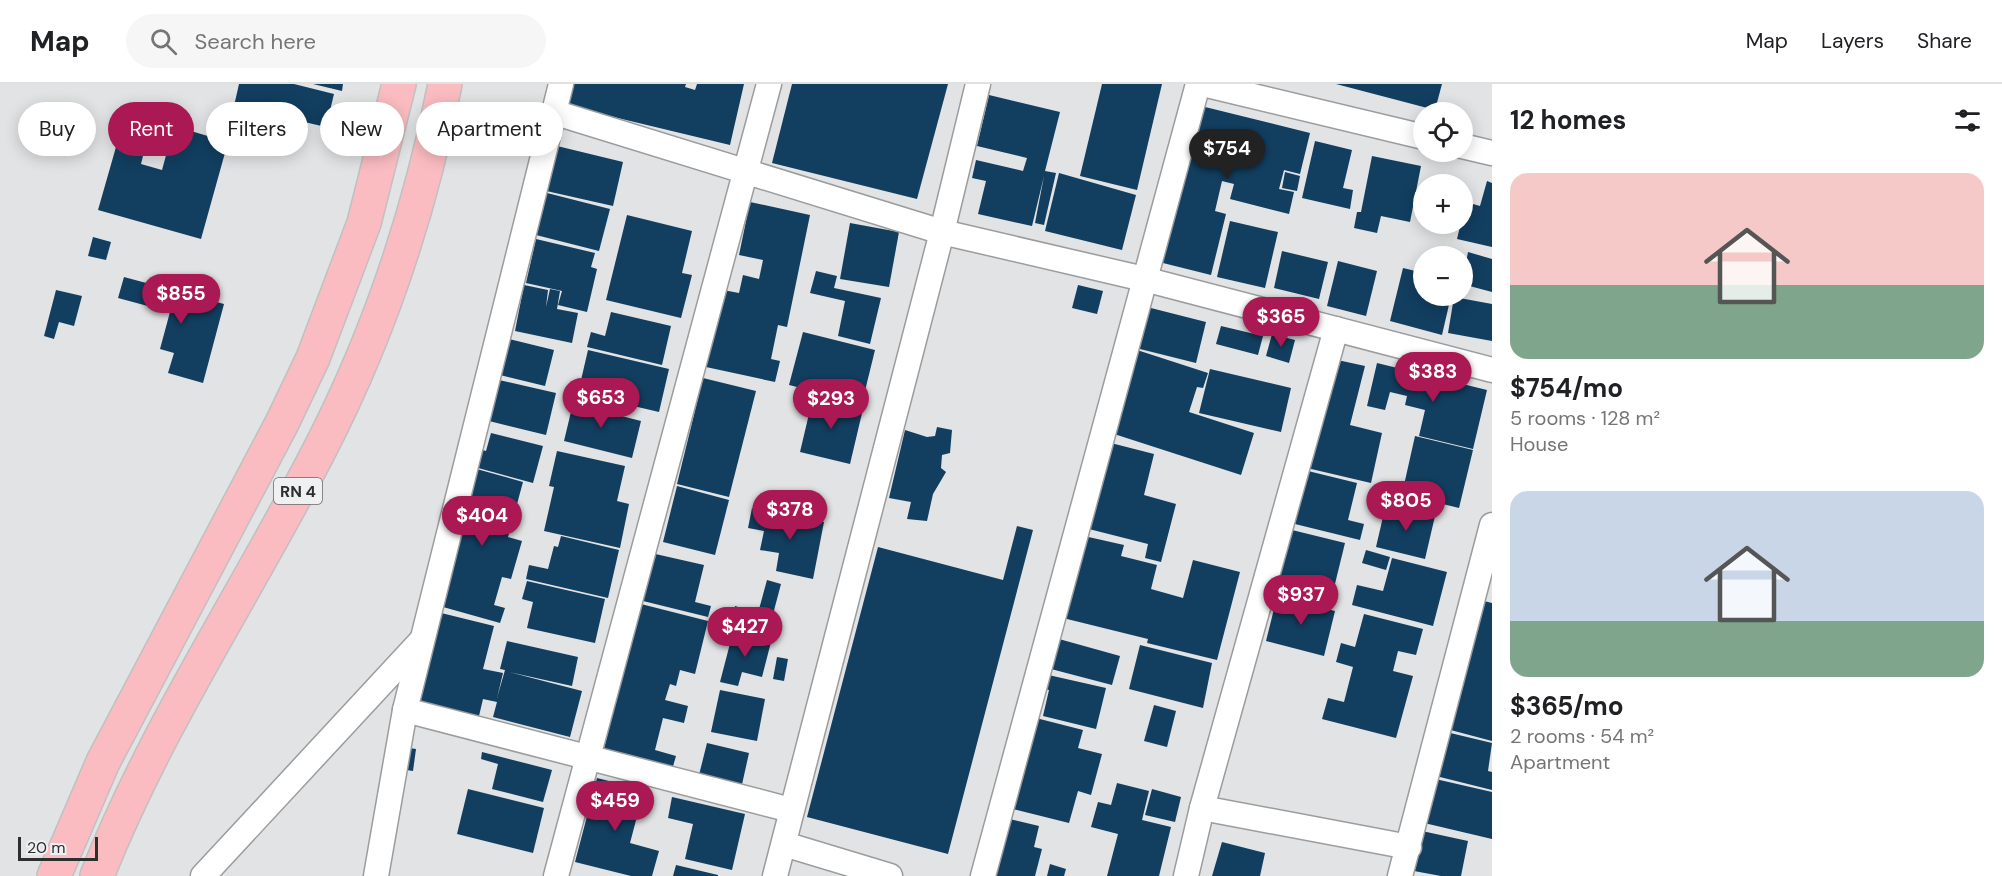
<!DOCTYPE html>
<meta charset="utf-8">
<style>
body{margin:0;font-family:"DM Sans",sans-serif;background:#f6f6f6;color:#202124;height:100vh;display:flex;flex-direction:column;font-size:22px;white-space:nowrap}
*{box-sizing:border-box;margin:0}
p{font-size:20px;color:#757577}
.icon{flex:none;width:33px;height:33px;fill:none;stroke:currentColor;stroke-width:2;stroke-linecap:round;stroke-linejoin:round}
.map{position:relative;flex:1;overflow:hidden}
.sheet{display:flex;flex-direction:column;background:#fff;width:510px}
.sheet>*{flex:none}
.top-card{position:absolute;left:18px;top:18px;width:570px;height:54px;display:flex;gap:12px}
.tools{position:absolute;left:1413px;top:18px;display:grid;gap:12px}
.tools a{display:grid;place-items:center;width:60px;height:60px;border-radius:50%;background:#fff;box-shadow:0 3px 15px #0003;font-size:30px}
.scale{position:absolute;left:18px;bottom:15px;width:80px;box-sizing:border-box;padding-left:6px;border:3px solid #2d2e2e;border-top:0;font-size:16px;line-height:21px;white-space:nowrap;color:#2d2e2e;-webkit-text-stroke:4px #eff0f2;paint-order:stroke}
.price{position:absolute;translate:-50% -51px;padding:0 14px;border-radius:21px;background:#aa1953;color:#fff;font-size:20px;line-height:39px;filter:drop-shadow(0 2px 3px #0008)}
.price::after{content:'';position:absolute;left:50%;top:36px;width:18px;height:14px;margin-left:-9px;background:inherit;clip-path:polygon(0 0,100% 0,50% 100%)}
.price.active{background:#222;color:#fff}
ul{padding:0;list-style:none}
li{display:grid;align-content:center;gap:12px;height:318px;padding:0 18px}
li span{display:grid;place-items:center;height:186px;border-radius:18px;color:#555}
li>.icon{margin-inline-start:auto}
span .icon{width:108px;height:108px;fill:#fffc;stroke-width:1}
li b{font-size:26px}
h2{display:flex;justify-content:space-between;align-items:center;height:72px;padding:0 18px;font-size:26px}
.pill{padding:0 21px;border-radius:27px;background:#fff;box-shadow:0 3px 15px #0003;font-size:21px;line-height:54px}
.pill.active{background:#aa1953;color:#fff}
header{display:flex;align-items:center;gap:36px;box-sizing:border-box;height:84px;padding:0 30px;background:#fff;border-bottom:2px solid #e0e0e0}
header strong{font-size:28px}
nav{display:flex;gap:33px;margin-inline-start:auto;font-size:21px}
.search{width:420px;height:54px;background:#f6f6f6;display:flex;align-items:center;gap:15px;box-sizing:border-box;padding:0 21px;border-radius:33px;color:#757577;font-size:22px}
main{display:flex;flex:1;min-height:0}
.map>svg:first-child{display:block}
</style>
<header>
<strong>Map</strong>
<div class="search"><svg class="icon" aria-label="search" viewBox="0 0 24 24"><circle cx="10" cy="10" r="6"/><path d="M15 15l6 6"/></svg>Search here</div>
<nav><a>Map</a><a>Layers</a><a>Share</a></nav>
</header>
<main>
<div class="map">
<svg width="1492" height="792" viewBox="0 0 1492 792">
<rect width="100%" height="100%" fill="#e2e3e4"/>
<g fill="#123e60">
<polygon points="239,0 294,0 334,10 326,43 234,22"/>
<polygon points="313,0 343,0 342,7"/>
<polygon points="573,0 686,0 685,3 695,6 697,0 744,0 730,61 568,22"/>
<polygon points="792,0 948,0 917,115 772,79"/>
<polygon points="1102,0 1162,0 1137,106 1080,92"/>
<polygon points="1336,0 1442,0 1435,26"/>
<polygon points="989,11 1060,28 1045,87 1056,89 1044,141 1035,139 1044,92 1032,142 978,130 986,97 972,94 976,76 1023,87 1027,74 977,62"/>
<polygon points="1197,21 1310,49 1300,90 1284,86 1279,105 1294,108 1289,130 1230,115 1234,100 1222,97 1215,127 1226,130 1211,191 1159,178"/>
<polygon points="174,42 228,58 201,155 98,126 118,56 145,64 141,80 162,86"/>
<polygon points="1315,57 1352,66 1343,104 1353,106 1350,125 1302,114"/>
<polygon points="553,61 623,78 613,122 542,106"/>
<polygon points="1372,72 1421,82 1410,138 1381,132 1377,149 1354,144 1357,128 1361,128"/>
<polygon points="1285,88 1300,92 1297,107 1282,104"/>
<polygon points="1059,89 1136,111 1122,166 1045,147"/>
<polygon points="1487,97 1492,99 1492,163 1457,155 1466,118 1480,122"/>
<polygon points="547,109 610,125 599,167 536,151"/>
<polygon points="750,118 810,131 787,243 778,241 771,275 780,277 775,298 706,283 723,206 739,209 743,191 759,195 763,176 739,171"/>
<polygon points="627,131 692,147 682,189 692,191 681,234 606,216"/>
<polygon points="1230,137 1278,148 1265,204 1217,193"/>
<polygon points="850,139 899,148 889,203 840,195"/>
<polygon points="93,153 111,158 106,176 88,172"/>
<polygon points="536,155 595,169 591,183 597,185 587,228 558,221 562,207 526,199"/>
<polygon points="1282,167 1328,178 1319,215 1274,204"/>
<polygon points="1468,168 1492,175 1492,208 1462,200"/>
<polygon points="1338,177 1377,187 1366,232 1327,222"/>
<polygon points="1403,184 1424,189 1424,212 1451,212 1442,251 1390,237"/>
<polygon points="816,187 837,192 834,204 881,214 870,260 838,252 845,217 810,209"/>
<polygon points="124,193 224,220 203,299 168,289 174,269 160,265 170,228 118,214"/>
<polygon points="524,201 548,206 546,223 550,205 560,207 557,225 578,229 572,259 515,247"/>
<polygon points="1078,201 1103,207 1097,230 1072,224"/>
<polygon points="56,206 82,212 74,242 59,238 54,255 44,252"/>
<polygon points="1454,213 1492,220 1492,257 1448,249"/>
<polygon points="1143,222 1206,238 1196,279 1132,263"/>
<polygon points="611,228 671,242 662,281 587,263 591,248 605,252"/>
<polygon points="1221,242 1263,252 1258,271 1216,260"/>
<polygon points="803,248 875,266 862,319 789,301"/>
<polygon points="1272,250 1295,256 1289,279 1266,272"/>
<polygon points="505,254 554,266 545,302 496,290"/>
<polygon points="588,266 669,285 659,328 578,309"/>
<polygon points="1137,266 1208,289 1203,304 1197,303 1189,328 1254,349 1241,391 1111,349"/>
<polygon points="1333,275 1365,282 1350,341 1382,349 1371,399 1307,384"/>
<polygon points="1377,279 1487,306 1473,365 1419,352 1425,326 1405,321 1407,312 1390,308 1385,326 1367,322"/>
<polygon points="1210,285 1291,304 1281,348 1199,329"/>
<polygon points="703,294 756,307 729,413 677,400"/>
<polygon points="499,296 556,309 546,351 489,337"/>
<polygon points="575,311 600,317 598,326 641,337 632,374 564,357"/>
<polygon points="813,313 863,325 850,380 800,368"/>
<polygon points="937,343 952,346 950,369 942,371 941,384 946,388 933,410 927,437 907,435 911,418 889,414 905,346 927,353 935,352"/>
<polygon points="491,349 543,362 533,399 471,382 476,364 486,367"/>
<polygon points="1415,352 1473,366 1459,424 1402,410"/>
<polygon points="1107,358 1154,370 1144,411 1176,420 1161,478 1145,474 1148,460 1085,444"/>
<polygon points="557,367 625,382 617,417 629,420 620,464 544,447 554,403 549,402"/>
<polygon points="473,384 523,398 508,453 522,457 511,495 502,493 494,521 505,524 500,539 436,521"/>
<polygon points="1308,387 1357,399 1348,436 1364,440 1360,456 1295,440"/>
<polygon points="677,402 729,416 715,471 663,458"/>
<polygon points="1386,420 1435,432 1425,475 1376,463"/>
<polygon points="752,424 824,438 813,495 776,487 779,469 760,466 764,447 748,444"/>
<polygon points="1017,442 1033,446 948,770 807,733 878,463 1003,496"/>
<polygon points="1292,446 1345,459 1332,512 1279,498"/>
<polygon points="561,452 619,466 608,514 526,495 529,481 548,485 554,462 558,463"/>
<polygon points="1084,452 1124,461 1121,472 1157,481 1151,505 1183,514 1193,476 1240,488 1217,576 1147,559 1148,555 1063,534"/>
<polygon points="1366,466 1390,473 1386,486 1362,479"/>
<polygon points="651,469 704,481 695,518 711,522 708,533 639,516"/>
<polygon points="1392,474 1447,488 1433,542 1352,521 1357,501 1383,507"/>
<polygon points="767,496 781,500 768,549 731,539 735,522 758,529"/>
<polygon points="527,497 605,515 595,559 527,544 533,518 522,515"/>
<polygon points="1277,513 1335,527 1324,572 1266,557"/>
<polygon points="1476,515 1492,519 1492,657 1443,644"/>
<polygon points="641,520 708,537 695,590 680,586 676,602 670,600 665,616 688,622 684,639 663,634 655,666 676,672 672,686 603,668"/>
<polygon points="429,526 494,542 483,585 503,589 497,614 505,586 500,585 507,557 578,573 572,602 509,588 582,607 570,653 493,633 497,618 483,615 479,632 408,614"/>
<polygon points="1364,530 1423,545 1416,571 1398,567 1393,587 1413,592 1396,654 1322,635 1328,614 1344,618 1353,583 1336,578 1341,559 1355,563"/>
<polygon points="733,548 771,558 762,593 742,588 738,602 720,598"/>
<polygon points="1059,555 1120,572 1112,601 1051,585"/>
<polygon points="1140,561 1212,579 1203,624 1129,605"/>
<polygon points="777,573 788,575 784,597 773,595"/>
<polygon points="1044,590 1106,604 1096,645 1043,632 1049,606 1041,604"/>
<polygon points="720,606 765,615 757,657 711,648"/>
<polygon points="1154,621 1176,627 1167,663 1144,657"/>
<polygon points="1032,633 1083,646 1078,664 1102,670 1091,711 1078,707 1069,739 1009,724"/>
<polygon points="1442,647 1492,659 1488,687 1492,688 1492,706 1432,691"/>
<polygon points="707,659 749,669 741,705 698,695"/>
<polygon points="396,662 416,665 413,687 393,684"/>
<polygon points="482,668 552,686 543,718 492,705 498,680 481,675"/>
<polygon points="597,694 644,706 630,759 659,767 652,792 631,792 575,778"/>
<polygon points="1431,694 1492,708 1492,755 1420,738"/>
<polygon points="1117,699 1149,707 1142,736 1171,743 1159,792 1107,792 1118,750 1091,743 1098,718 1111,721"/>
<polygon points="468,705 544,724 533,769 457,750"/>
<polygon points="1152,705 1181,713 1175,738 1145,731"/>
<polygon points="672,713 745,730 732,786 685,775 693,740 668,734"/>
<polygon points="1001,733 1039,742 1034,763 1042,765 1035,792 987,792"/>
<polygon points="1422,747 1468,757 1461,792 1441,792 1414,787"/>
<polygon points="1222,758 1265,769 1260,792 1212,792"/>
<polygon points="1050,780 1066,785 1064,792 1047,792"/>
<polygon points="676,781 718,791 718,792 673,792"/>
</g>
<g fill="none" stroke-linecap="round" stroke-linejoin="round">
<defs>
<g id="street">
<polyline points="1203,0 1424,53"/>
<polyline points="553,28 942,148 1144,195 1492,286"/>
<polyline points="1462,62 1492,69"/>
<polyline points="405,626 791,726"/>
<polyline points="1202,724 1409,763"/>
<polyline points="784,760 890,792"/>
<polyline points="203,792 421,557"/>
<polyline points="376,792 405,626 561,0"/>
<polyline points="556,792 769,0"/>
<polyline points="775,792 942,148 978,0"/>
<polyline points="983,792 1198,0"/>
<polyline points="1186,792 1202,724 1336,245"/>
<polyline points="1400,792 1492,441"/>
</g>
<g id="primary">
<polyline points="54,792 103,678 282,339 313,274 364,139 399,0"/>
<path d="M97 792C156 643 246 509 319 367 379 251 420 128 445 0"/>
</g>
</defs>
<use href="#street" stroke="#9b9c9d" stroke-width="27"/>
<use href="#primary" stroke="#c0c0c0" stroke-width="36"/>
<use href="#street" stroke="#fff" stroke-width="24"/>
<use href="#primary" stroke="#fabcc1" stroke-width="33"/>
</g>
<g text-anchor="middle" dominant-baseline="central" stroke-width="6" stroke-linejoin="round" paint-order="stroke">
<rect fill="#eff0f2" stroke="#676869" stroke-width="1.5" x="274" y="394" width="48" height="26" rx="4.5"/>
<g font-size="16" font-weight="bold" fill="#2d2e2e">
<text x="298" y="407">RN 4</text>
</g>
</g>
</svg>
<div class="tools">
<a><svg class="icon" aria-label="locate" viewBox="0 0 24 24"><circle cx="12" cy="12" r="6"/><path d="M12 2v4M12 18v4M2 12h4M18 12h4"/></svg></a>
<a>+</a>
<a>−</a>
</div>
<div class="scale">20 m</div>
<b class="price active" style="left:1227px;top:96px">$754</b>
<b class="price" style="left:181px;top:241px">$855</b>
<b class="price" style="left:1281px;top:264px">$365</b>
<b class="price" style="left:1433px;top:319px">$383</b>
<b class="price" style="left:601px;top:345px">$653</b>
<b class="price" style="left:831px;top:346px">$293</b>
<b class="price" style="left:1406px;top:448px">$805</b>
<b class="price" style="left:790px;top:457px">$378</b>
<b class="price" style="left:482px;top:463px">$404</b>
<b class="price" style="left:1301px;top:542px">$937</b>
<b class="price" style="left:745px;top:574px">$427</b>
<b class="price" style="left:615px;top:748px">$459</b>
<div class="top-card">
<a class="pill">Buy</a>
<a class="pill active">Rent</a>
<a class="pill">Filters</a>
<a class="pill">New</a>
<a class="pill">Apartment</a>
</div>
</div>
<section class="sheet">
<h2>12 homes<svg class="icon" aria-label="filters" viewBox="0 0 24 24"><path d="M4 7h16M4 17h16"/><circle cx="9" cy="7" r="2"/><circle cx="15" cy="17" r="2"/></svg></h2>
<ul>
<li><span style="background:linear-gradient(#f6c9c9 60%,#7fa58c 0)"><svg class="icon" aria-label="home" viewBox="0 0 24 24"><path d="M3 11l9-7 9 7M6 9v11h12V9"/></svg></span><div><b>$754/mo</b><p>5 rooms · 128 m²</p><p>House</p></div></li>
<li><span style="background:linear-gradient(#c9d6e8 70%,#7fa58c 0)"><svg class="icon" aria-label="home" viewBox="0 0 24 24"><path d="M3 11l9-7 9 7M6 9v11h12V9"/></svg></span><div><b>$365/mo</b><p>2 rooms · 54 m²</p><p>Apartment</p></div></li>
</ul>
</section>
</main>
